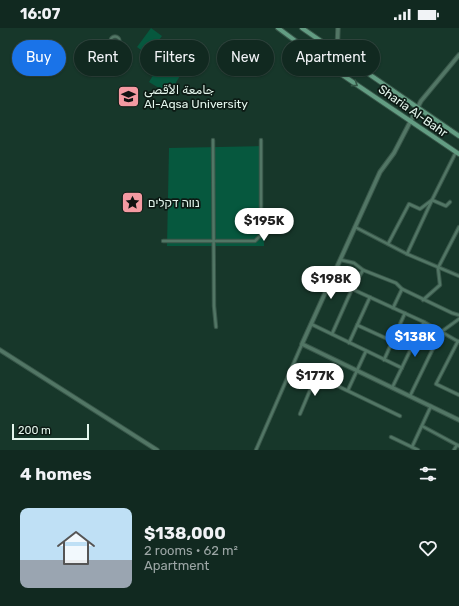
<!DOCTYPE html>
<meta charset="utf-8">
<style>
body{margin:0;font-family:Rubik,"Noto Naskh Arabic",Heebo,sans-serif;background:#1e352d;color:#f1f3f6;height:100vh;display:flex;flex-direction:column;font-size:15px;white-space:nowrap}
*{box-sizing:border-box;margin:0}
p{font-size:13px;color:#9ca6a5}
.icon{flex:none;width:22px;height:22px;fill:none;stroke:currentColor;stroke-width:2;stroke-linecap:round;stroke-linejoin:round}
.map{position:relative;height:422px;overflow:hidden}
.details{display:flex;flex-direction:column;background:#112920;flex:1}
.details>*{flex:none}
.guide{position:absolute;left:12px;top:12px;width:435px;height:36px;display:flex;gap:8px}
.scale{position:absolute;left:12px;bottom:10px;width:77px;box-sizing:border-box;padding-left:4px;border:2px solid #e4f6ed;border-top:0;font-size:11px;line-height:14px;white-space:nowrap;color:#e4f6ed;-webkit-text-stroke:3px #0d1b15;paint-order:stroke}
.price{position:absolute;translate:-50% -34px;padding:0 9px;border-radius:14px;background:#fff;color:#222;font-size:13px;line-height:26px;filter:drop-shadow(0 1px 2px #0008)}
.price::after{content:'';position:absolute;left:50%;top:24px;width:12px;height:9px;margin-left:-6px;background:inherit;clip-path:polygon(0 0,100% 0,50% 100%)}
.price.current{background:#1a73e8;color:#fff}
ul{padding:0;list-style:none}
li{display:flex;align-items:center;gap:12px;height:100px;padding:0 20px}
li span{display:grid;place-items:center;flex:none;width:112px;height:80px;border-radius:8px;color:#555}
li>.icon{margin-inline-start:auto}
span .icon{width:48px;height:48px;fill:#fffc;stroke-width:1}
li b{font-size:17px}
h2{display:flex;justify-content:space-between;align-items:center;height:48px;padding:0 20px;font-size:17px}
.tag{padding:0 14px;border-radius:18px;background:#112920;box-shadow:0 1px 3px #0004,0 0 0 1px #30453e;font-size:14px;line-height:36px}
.tag.current{background:#1a73e8;color:#fff}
.status{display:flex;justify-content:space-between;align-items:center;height:28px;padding:0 20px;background:#112920;direction:ltr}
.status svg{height:11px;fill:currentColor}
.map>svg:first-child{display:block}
</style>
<div class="status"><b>16:07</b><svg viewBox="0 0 49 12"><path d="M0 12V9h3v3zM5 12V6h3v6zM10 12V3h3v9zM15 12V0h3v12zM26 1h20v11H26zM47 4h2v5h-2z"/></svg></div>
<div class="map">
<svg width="459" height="422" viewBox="0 0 459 422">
<rect width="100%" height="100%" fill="#17372a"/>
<g fill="#06583e">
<polygon points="151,0 162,8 148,27 137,19"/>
<polygon points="166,26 186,38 169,66 149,54"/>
<polygon points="262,118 264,218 167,218 169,120"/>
</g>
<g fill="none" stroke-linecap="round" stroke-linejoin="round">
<defs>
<g id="minor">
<circle cx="115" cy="13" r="4.5"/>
<polyline points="213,112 214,278 216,299"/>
<polyline points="355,199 407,226 459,248"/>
<polyline points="163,213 255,213 261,207 261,112"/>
<polyline points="388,216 409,176 420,181 432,172 446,178 450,174"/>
<polyline points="407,226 432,172 456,124"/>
<polyline points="341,232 354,235 363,242 396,255 402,261 452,285 459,287"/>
<polyline points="352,261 424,294 459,314"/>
<polyline points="423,272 440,257 438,240 459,199"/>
<polyline points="393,280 402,261"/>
<polyline points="311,296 402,340"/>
<polyline points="357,297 392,313"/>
<polyline points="332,306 352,261 363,242"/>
<polyline points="458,313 436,356 459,367"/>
<polyline points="349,315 370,269"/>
<polyline points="384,332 405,285"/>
<polyline points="294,337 400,388"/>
<polyline points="392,360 424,294"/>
<polyline points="348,362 366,323"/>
<polyline points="410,368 441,304 459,291"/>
<polyline points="300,386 316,348"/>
<polyline points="422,398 459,418"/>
<polyline points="391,409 418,422"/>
<polyline points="412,419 431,378"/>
<polyline points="256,422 302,316"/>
<polyline points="454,422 457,417"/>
</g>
<g id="tertiary">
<polyline points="459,27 421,73 394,125 380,144 302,316 459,392"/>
<polyline points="330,38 337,25 338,0"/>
<polyline points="0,322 157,422"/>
</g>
<g id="secondary">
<polyline points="278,0 335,42 459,126"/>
<polyline points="302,0 459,108"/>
</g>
</defs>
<use href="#minor" stroke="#385649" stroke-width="4.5"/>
<use href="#tertiary" stroke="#385649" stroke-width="5.5"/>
<use href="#secondary" stroke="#385649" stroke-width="6"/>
<use href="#minor" stroke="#527665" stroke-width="2.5"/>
<use href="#tertiary" stroke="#527665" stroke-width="3.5"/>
<use href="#secondary" stroke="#639d83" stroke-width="4"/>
</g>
<defs><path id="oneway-chevron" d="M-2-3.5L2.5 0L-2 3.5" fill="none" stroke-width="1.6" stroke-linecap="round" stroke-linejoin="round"/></defs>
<use stroke="#345646" href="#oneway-chevron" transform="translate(355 56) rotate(34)"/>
<defs>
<symbol id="university-square" viewBox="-11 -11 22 22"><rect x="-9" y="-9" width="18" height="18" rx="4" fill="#f49aa2" stroke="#0d1b15"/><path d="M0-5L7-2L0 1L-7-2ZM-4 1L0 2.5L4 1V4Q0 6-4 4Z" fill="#111"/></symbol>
<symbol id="sight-square" viewBox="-11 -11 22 22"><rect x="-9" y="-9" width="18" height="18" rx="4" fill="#f49aa2" stroke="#0d1b15"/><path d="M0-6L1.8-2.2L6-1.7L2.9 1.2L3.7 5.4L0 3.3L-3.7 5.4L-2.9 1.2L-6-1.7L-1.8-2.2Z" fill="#111"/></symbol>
</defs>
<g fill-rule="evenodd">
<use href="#university-square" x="116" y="56" width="25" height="25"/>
<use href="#sight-square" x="120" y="162" width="25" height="25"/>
</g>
<g text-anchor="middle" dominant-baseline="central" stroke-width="3.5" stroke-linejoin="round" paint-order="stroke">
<g font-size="12" fill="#e4f6ed" stroke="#0d1b15" text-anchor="start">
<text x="144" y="62">جامعة الأقصى<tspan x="144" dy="14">Al-Aqsa University</tspan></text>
<text x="148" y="175">נווה דקלים</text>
</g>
<g font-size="12" fill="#e4f6ed" stroke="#0d1b15">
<text transform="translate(413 83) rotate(35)">Sharia Al-Bahr</text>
</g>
</g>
</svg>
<div class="scale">200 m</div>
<b class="price" style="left:264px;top:214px">$195K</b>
<b class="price" style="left:331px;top:272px">$198K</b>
<b class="price current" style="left:415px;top:330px">$138K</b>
<b class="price" style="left:315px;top:369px">$177K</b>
<div class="guide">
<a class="tag current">Buy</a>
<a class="tag">Rent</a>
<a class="tag">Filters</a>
<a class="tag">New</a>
<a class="tag">Apartment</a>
</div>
</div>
<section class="details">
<h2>4 homes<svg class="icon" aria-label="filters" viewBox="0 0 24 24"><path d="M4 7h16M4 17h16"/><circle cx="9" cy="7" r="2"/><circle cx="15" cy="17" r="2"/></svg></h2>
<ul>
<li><span style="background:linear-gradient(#bfe0f5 65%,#9aa5b1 0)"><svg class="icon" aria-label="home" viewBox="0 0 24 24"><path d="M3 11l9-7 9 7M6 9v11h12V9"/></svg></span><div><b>$138,000</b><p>2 rooms · 62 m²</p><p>Apartment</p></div><svg class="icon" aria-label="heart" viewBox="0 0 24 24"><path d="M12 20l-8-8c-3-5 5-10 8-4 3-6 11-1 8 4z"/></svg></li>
</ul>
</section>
